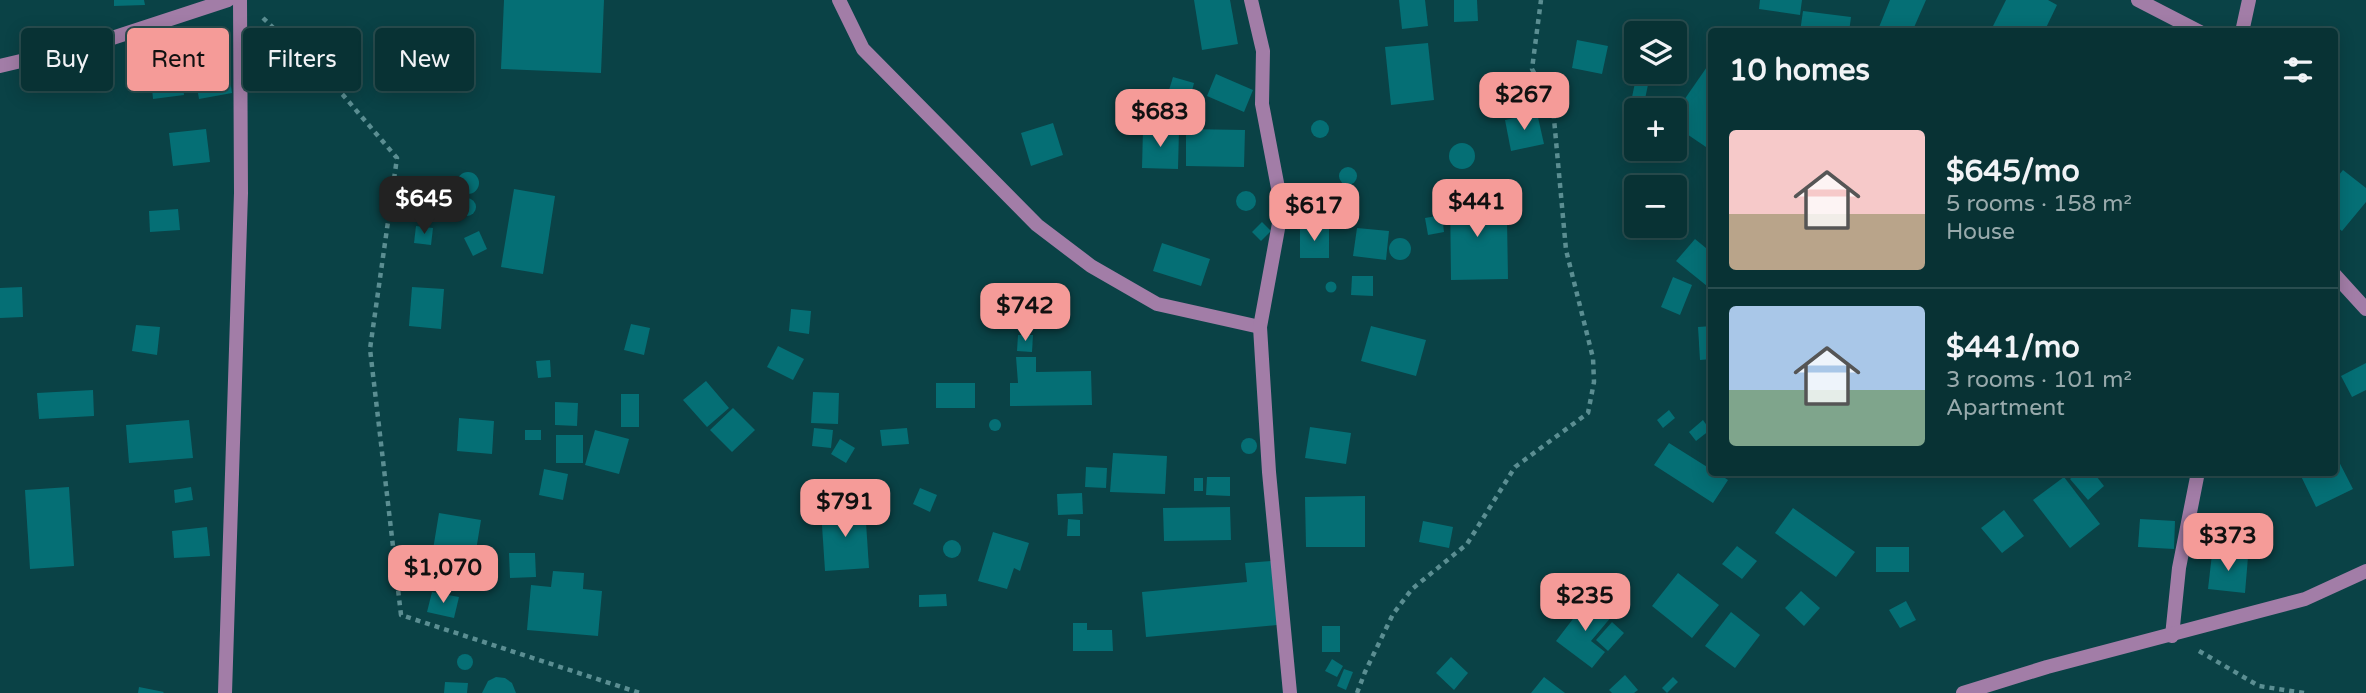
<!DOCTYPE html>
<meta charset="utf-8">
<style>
body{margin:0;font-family:"Varela Round",sans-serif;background:#113a3c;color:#f1f3f6;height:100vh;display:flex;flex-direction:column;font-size:26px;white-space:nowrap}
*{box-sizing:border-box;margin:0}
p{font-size:23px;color:#98aaac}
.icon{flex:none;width:38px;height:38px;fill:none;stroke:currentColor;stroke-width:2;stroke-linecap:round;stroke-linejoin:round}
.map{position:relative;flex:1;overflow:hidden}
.drawer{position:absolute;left:1708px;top:28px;width:630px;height:448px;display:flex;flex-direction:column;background:#083234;border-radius:7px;box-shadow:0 4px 18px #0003,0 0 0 2px #294d4f}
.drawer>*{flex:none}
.guide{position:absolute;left:21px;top:28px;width:665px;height:63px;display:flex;gap:14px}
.controls{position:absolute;left:1624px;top:21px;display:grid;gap:14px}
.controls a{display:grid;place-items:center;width:63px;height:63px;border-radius:7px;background:#083234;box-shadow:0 4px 18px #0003,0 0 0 2px #294d4f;font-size:35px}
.price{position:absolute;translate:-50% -60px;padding:0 16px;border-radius:14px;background:#f59b98;color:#111;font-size:23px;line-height:46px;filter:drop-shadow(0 2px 4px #0008)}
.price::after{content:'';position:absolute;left:50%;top:42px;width:21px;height:16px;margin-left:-10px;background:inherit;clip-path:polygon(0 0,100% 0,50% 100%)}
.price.current{background:#222;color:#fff}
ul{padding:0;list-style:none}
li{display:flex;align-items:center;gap:21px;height:175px;padding:0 21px}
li+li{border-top:2px solid #294d4f}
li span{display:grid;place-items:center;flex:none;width:196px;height:140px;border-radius:7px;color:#555}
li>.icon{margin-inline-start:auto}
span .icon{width:84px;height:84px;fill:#fffc;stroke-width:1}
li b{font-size:30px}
h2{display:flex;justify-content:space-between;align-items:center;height:84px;padding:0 21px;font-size:30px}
.chip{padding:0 24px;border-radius:7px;background:#083234;box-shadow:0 4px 18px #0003,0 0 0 2px #294d4f;font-size:24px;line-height:63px}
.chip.current{background:#f59b98;color:#111}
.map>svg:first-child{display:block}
</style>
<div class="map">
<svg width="2366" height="693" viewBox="0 0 2366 693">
<rect width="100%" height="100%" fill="#0a4246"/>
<g fill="#056f75">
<polygon points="114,0 144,0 145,5 114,6"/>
<polygon points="504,0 604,0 601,73 501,69"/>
<polygon points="1194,0 1230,0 1238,44 1202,50"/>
<polygon points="1399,0 1425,0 1428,26 1402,29"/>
<polygon points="1454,0 1477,0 1478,21 1454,22"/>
<polygon points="1760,0 1802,0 1800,15 1759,9"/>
<polygon points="1890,0 1926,0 1912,32 1877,32"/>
<polygon points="2006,0 2048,0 2057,5 2044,32 1990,32"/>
<polygon points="1803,11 1851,17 1849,32 1800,32"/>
<polygon points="1577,40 1608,46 1602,74 1572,68"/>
<polygon points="1428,43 1434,100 1391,105 1385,47"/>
<polygon points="180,53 184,95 153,99 149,56"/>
<polygon points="227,59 232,93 199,99 193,64"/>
<polygon points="1709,64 1712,66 1712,139 1706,147 1675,126 1675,113"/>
<polygon points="1637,73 1650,75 1644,104 1631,102"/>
<polygon points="1216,74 1253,90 1244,112 1207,96"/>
<polygon points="1173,77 1194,83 1188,107 1166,100"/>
<polygon points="1537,113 1544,144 1511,151 1505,120"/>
<circle cx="1320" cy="129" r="9"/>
<polygon points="1053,123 1063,155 1031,166 1021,133"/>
<polygon points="206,129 210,162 173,166 169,133"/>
<polygon points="1143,129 1179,130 1178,169 1142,168"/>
<polygon points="1186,129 1245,130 1244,167 1186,166"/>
<circle cx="1462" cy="156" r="13"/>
<circle cx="1348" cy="176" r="9"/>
<polygon points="2343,170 2366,188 2366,202 2342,231 2334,225 2334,172 2338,176"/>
<circle cx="468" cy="183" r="11"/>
<polygon points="514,189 555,196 543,274 501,267"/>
<circle cx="1246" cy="201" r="10"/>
<polygon points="1450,192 1487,192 1488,220 1507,219 1508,279 1451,280"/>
<circle cx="467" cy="207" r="9"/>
<polygon points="178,209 180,230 150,232 149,211"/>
<polygon points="1442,215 1444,232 1428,235 1425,218"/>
<polygon points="1262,222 1271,231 1261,241 1252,232"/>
<polygon points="416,226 433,228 431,245 414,243"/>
<rect x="1300" y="227" width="29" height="31"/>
<polygon points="1357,228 1389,231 1386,260 1353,256"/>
<polygon points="479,231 487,249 473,256 464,238"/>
<circle cx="1400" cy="249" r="11"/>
<polygon points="1695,239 1712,253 1712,290 1676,261"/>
<polygon points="1162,243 1210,259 1201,286 1153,271"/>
<polygon points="1352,276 1373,276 1373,296 1351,295"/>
<polygon points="1673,277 1692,285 1680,315 1661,307"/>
<circle cx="1331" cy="287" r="5.5"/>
<polygon points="22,287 23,317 0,318 0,288"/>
<polygon points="412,287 444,289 441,329 409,326"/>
<polygon points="791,309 811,311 809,334 789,331"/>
<polygon points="631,324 650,328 644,355 624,350"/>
<polygon points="136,325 160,327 157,355 132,351"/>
<polygon points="1371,326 1426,340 1416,376 1361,361"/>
<polygon points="1712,326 1712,359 1700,360 1698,327"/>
<polygon points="1018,335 1033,335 1032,352 1017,351"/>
<polygon points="778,346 804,359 793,380 767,367"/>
<polygon points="1016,357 1036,357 1036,372 1091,371 1092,405 1010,406 1010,383 1018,383"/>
<polygon points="550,360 551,377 538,378 536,361"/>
<polygon points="2366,363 2366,390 2352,397 2341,376"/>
<polygon points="706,381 729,408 707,427 683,400"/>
<rect x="936" y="383" width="39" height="25"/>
<polygon points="93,390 94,416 39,419 37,393"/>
<polygon points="813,392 839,393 838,424 811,423"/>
<rect x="621" y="394" width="18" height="33"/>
<polygon points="555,402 578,403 577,426 555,425"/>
<polygon points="733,408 755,430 732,452 710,430"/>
<polygon points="1669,410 1675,418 1663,428 1657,420"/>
<polygon points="459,418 494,421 492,454 457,451"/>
<circle cx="995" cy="425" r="6"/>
<polygon points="189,420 193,458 129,463 126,425"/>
<polygon points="1703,420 1710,430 1696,441 1689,432"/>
<polygon points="1310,427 1351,433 1346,464 1305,458"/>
<polygon points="814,428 833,430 831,448 812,446"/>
<polygon points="907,428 909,444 882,446 880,430"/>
<rect x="525" y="430" width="16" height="10"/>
<polygon points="595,430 629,439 619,474 585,465"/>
<rect x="556" y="435" width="27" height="28"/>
<circle cx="1249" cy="446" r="8"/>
<polygon points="840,439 855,448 846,463 831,454"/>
<polygon points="1669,443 1712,470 1712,472 1716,472 1728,480 1713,503 1654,465"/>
<polygon points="2334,452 2353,489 2316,507 2299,472 2334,472"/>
<polygon points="1113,453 1167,456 1165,494 1110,492"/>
<polygon points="1086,467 1107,468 1106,488 1085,487"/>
<polygon points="544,469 568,474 563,500 539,495"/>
<polygon points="2078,472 2093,472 2104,486 2088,500 2070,479"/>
<polygon points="1207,477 1230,477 1230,496 1206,495"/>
<polygon points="2064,477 2100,524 2070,548 2033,500"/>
<rect x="1194" y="478" width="9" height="13"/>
<polygon points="69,487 74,566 30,569 25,490"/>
<polygon points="191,487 193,500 175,503 174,490"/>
<polygon points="920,488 937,495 930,512 913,504"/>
<polygon points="1082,493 1083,514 1058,515 1057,494"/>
<polygon points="1365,496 1365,547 1306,547 1305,497"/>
<polygon points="865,507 869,568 825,571 821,510"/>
<polygon points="1230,507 1231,540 1164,541 1163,508"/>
<polygon points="1793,508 1855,552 1836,577 1775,533"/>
<polygon points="2004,510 2024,536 2002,553 1981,528"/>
<polygon points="439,513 481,520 473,569 461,567 457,591 427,586"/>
<polygon points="1068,519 1080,520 1080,536 1067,536"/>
<polygon points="2140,519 2175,521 2174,549 2138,547"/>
<polygon points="1423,521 1453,527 1449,548 1419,542"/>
<polygon points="207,527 210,556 174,558 172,531"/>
<polygon points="993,532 1029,543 1020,571 1014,568 1007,589 978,581"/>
<circle cx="952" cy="549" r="9"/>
<polygon points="1737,546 1757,561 1742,579 1722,564"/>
<rect x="1876" y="547" width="33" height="25"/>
<polygon points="509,553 535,553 536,577 510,578"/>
<polygon points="2212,554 2248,557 2245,593 2208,589"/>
<polygon points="1271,561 1277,625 1146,637 1142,592 1247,582 1245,563"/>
<polygon points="553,571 584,573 583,589 602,591 598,636 527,630 531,585 551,587"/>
<polygon points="1678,573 1719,605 1692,638 1652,606"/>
<polygon points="1801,591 1820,608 1804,626 1785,608"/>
<polygon points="432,592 459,597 454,618 427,612"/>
<polygon points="946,594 947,606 919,607 919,595"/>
<polygon points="1589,598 1612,616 1591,641 1605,652 1592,668 1556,641"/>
<polygon points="1906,601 1916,620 1900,628 1889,610"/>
<polygon points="1731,612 1760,635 1735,668 1705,646"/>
<polygon points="1612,622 1624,633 1608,651 1596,640"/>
<polygon points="1073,623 1087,623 1087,630 1112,630 1113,651 1073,651"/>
<rect x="1322" y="626" width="18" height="26"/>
<circle cx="465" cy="662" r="8"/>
<polygon points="1451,657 1468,673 1454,690 1436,673"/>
<polygon points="1332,659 1343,666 1337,677 1325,671"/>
<polygon points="1344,669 1353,672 1346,690 1337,686"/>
<polygon points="1625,675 1638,690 1634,693 1612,693 1609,690"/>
<polygon points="496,677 505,678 512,683 516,693 482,693 488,681"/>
<polygon points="1544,677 1565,693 1531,693"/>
<polygon points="1673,677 1678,682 1667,693 1662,688"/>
<polygon points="445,682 468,683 467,693 444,693"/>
<polygon points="139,687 164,692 163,693 138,693"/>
</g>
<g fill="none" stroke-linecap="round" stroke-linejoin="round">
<g stroke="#5b8e92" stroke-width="4.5" stroke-dasharray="5 5" stroke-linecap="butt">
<polyline points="263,18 343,95 397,158 370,349 401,615 640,693"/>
<polyline points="2199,651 2259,686 2304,693"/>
<polyline points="1357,693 1365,672 1393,614 1412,589 1467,544 1515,467 1588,413 1594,382 1593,358 1566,250 1553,108 1532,69 1541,0"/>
</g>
<g stroke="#a27da7" stroke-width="14">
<polyline points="839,0 863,49 1037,225 1091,266 1157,304 1260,327"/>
<polyline points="1251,0 1263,51 1262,104 1278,188 1280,218 1260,327 1269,472 1290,693"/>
<polyline points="2138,0 2200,32"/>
<polyline points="2242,32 2249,0"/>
<polyline points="0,66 97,43 228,0"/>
<polyline points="2334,274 2366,309"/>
<polyline points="2172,636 2179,568 2198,472"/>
<polyline points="225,693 241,193 240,0"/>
<polyline points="1963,693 2047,667 2305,599 2366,571"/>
</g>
</g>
</svg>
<div class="controls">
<a><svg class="icon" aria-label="layers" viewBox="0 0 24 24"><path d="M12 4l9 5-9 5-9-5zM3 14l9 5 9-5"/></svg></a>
<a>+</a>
<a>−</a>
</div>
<b class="price" style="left:1524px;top:132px">$267</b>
<b class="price" style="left:1160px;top:149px">$683</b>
<b class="price current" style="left:424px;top:236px">$645</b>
<b class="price" style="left:1477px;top:239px">$441</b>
<b class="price" style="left:1314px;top:243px">$617</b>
<b class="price" style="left:1025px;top:343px">$742</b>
<b class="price" style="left:845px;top:539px">$791</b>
<b class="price" style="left:2228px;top:573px">$373</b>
<b class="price" style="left:443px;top:605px">$1,070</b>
<b class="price" style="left:1585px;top:633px">$235</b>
<div class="guide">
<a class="chip">Buy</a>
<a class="chip current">Rent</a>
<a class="chip">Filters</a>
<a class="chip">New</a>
</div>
<section class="drawer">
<h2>10 homes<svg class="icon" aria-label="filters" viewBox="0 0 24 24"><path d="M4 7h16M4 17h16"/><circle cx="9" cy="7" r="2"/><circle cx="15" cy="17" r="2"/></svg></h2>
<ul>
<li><span style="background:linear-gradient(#f6c9c9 60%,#b9a48a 0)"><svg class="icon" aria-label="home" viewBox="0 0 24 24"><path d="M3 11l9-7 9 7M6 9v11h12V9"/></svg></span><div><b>$645/mo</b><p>5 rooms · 158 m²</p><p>House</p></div></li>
<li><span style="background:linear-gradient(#a9c7e8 60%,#7fa58c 0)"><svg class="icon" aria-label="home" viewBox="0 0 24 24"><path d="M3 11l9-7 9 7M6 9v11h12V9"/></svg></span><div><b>$441/mo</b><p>3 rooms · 101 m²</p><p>Apartment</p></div></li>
</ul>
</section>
</div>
